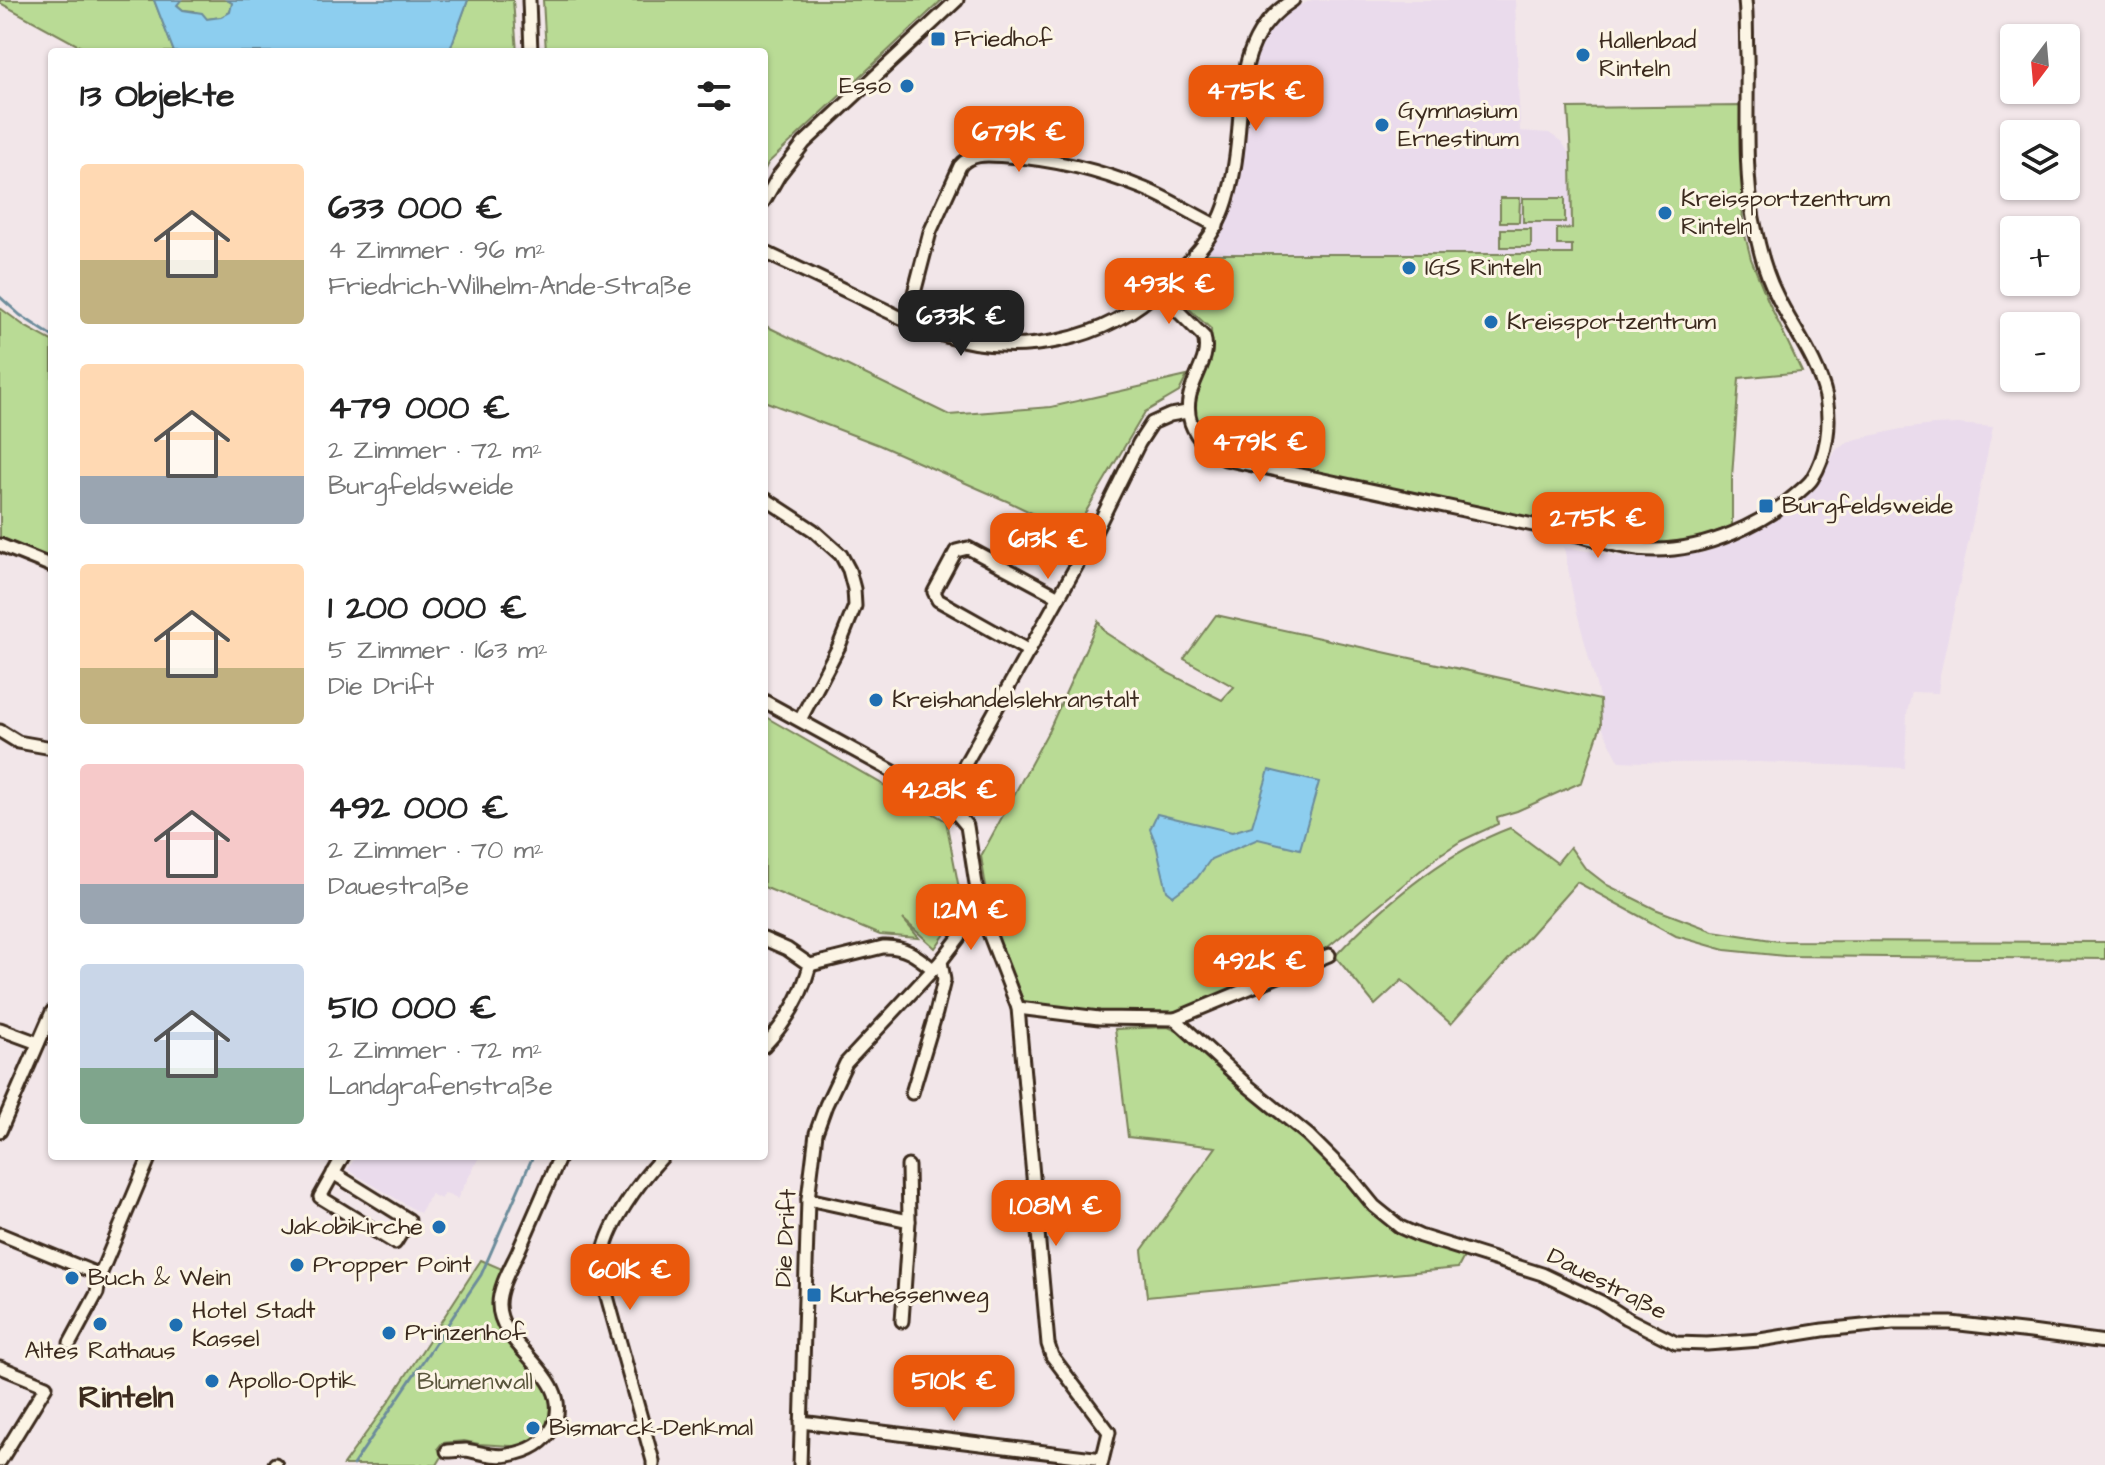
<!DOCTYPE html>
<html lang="de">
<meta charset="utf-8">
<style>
body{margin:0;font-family:"Architects Daughter",sans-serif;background:#f2f2f2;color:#222;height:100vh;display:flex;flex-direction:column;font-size:30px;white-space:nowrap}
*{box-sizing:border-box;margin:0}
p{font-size:26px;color:#767676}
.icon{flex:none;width:44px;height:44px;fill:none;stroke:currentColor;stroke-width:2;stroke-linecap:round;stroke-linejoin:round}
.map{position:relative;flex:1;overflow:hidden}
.side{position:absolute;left:48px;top:48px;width:720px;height:1112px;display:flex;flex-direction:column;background:#fff;border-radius:8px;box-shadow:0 2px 6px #0004}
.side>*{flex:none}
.needle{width:52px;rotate:196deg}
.fabs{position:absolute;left:2000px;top:24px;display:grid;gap:16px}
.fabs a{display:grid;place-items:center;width:80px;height:80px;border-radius:8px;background:#fff;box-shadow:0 2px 6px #0004;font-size:40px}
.price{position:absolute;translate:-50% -68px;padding:0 18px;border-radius:16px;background:#ea580c;color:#fff;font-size:26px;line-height:52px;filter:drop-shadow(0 2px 4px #0008)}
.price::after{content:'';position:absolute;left:50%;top:48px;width:24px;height:18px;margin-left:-12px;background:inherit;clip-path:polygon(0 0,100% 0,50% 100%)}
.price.on{background:#222;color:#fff}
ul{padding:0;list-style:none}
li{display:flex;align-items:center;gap:24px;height:200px;padding:0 32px}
li span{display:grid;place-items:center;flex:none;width:224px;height:160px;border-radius:8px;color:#555}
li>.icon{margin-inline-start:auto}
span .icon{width:96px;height:96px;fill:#fffc;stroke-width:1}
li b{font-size:34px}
h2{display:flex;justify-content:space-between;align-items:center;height:96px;padding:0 32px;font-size:34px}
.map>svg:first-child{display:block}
</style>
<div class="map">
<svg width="2105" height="1465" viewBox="0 0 2105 1465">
<rect width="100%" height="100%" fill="#f2e6e9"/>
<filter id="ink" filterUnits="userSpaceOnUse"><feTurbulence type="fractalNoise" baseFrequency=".0125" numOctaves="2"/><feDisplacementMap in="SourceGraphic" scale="16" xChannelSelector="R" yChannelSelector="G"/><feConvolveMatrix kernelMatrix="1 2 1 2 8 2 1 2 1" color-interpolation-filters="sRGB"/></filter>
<g filter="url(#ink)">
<g fill="#eadbec">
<polygon points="1312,0 1515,0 1520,131 1549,133 1562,142 1571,157 1572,254 1207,254 1220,231 1236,183 1249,85 1256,54 1269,31 1284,16 1298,6"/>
<polygon points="1958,424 1993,427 1940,675 1938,693 1912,692 1907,713 1905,768 1758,762 1670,763 1619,761 1601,725 1600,700 1574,601 1564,547 1618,556 1650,558 1702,553 1752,533 1781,516 1809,494 1837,449 1853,440 1901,429 1933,425"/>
<polygon points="356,1156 480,1156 457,1199 444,1193 441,1199 431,1194 420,1213 348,1170"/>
</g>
<g fill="#b9db95" stroke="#7a825a" stroke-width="2">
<polygon points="0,0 154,0 174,52 90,52 0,3"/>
<polygon points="181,0 227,0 233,3 230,12 221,17 207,19 194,11 183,10 177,5"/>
<polygon points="468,0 513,0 517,52 449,52"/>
<polygon points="543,0 942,0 768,163 764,171 764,52 546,52"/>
<path d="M1740 106 1743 227 1751 259 1769 303 1802 372 1739 378 1732 477V526L1696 539 1651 544 1624 539 1229 454 1212 442 1197 423 1194 406 1212 350 1211 329C1198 316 1168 297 1183 277 1189 268 1199 261 1207 254H1572V245H1557V229L1572 228 1571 157 1568 108Z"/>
<polygon points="1500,198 1520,198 1519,222 1500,222"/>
<rect x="1523" y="198" width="42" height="24"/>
<rect x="1501" y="229" width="30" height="18"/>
<polygon points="0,308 26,327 52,341 52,560 0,540"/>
<polygon points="764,325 949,415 1051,407 1187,376 1179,392 1145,412 1085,513 1085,530 1076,551 1051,522 1009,502 879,445 764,401"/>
<polygon points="1216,615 1600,700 1601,725 1582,782 1517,811 1497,817 1498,824 1461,841 1438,856 1322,952 1177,1013 1083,1012 1032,1007 1023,1000 1000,943 990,912 981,856 1049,730 1098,621 1106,633 1168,673 1222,700 1234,687 1184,659"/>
<polygon points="764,716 946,821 963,909 935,948 903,919 919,938 880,935 764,887"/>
<path d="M1510 828 1557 863 1570 847 1585 868 1607 885 1655 909 1713 931 1778 941 2105 942V959L1785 956 1725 950 1676 936 1577 882 1451 1024 1402 980 1375 1005 1335 956C1384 904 1443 853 1510 828Z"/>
<polygon points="1168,1027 1179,1032 1328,1162 1368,1208 1397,1228 1466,1253 1458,1268 1147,1297 1142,1250 1216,1147 1128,1137 1115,1029"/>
<polygon points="481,1260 509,1272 501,1317 552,1391 554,1424 545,1440 526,1447 479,1444 464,1441 442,1443 438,1448 443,1455 437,1465 343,1465 390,1400"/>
</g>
<g fill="#8dceef" stroke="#6c8c9b" stroke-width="2">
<polygon points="154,0 181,0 177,5 183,10 202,13 207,19 221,17 230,12 232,3 227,0 468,0 449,52 174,52"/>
<polygon points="1269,770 1319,782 1300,849 1258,839 1211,859 1197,878 1173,896 1167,891 1156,844 1150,829 1157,814 1232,832 1252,826"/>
</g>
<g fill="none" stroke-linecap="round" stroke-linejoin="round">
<g stroke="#6c8c9b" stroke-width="3">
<polyline points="0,297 20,315 52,336"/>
<polyline points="353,1465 481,1275 533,1156"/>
</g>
<defs>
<g id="street">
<polyline points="529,0 531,52"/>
<polyline points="764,201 779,175 804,143 957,0"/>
<path d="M764 252C802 270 841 288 879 307 898 316 919 328 939 334 1017 359 1105 343 1164 285 1183 268 1203 249 1216 226 1227 208 1232 183 1235 163 1245 101 1232 38 1293 0"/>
<path d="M1158 291 1204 337C1213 365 1179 387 1191 423 1197 440 1210 450 1225 459L1566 532C1597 539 1623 550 1655 550 1706 550 1762 525 1799 492 1803 488 1809 484 1812 479 1827 455 1831 425 1826 397 1818 360 1792 328 1776 294 1764 271 1758 244 1753 218 1744 167 1748 107 1747 55 1746 37 1747 18 1745 0"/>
<path d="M907 320 930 232 960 166C972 152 989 155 1006 156 1053 159 1101 171 1145 189 1169 199 1193 214 1217 226"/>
<polyline points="764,498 813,530 841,555 849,570 854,589 855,606 839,646 800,720"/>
<polyline points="0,545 52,566"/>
<polyline points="1029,651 938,600 934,592 956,551 968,548 1059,597"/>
<polyline points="764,701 945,800 967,826 980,910 1018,1008 1099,1018 1175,1019 1248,1086 1308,1135 1352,1179 1374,1206 1400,1227 1420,1236 1542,1274 1601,1302 1626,1318 1676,1343 1707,1344 1760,1340 1823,1330 1893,1323 1951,1323 2031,1332 2105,1342"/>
<polyline points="0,731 18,742 52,748"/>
<polyline points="945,800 1092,538 1139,443 1152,423 1170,415 1187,412"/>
<polyline points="764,939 787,949 810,965"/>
<path d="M810 965 883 947C905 946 917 956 933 969"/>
<polyline points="1018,1008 1048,1344 1052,1356 1109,1432 1101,1465"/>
<polyline points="1175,1019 1329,955"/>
<polyline points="0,1029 38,1043"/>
<path d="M764 1046C785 1024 802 995 810 965"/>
<polyline points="912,1093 936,1013 944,980 941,961"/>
<polyline points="0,1131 52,1012"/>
<polyline points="908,1166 909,1221"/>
<polyline points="333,1173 409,1220 395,1243 320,1197 343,1156"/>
<polyline points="808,1199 909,1221 902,1321"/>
<polyline points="0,1234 100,1275"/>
<polyline points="70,1343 97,1293 100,1275 150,1156"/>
<polyline points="0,1367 46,1386 0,1461"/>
<polyline points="801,1422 1102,1459"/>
<path d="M447 1451C453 1451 460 1450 466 1450 479 1452 494 1458 508 1455 527 1452 544 1445 553 1427 577 1376 498 1349 499 1304 499 1287 511 1267 518 1252 532 1220 546 1188 560 1156"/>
<polyline points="275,1464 276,1465"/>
<path d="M653 1465V1461L603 1282C603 1276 601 1268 602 1262 605 1227 640 1181 663 1156"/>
<polyline points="800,1465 808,1199 816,1133 826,1105 846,1063 941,961 980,910"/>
</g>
</defs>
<use href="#street" stroke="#3b2a1e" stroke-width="17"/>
<use href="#street" stroke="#fcf5e5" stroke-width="11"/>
</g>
</g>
<g fill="#1f6fb2" stroke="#fcf5e5" stroke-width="3">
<rect x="930" y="31" width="16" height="16" rx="4"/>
<circle cx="1583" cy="55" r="8"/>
<circle cx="907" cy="86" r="8"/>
<circle cx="1382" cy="125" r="8"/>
<circle cx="1665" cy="213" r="8"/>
<circle cx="1409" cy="268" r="8"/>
<circle cx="1491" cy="322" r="8"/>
<rect x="1758" y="498" width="16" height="16" rx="4"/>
<circle cx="876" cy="700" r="8"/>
<circle cx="439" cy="1227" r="8"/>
<circle cx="297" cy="1265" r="8"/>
<circle cx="72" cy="1278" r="8"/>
<rect x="806" y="1287" width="16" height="16" rx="4"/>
<circle cx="100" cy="1324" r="8"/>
<circle cx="176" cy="1325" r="8"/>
<circle cx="389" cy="1333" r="8"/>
<circle cx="212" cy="1381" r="8"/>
<circle cx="533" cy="1428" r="8"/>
</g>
<g text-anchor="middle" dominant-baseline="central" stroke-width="6" stroke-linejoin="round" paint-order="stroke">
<g font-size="24" fill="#3b2a1e" stroke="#fcf5e5" text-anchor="start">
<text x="954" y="39">Friedhof</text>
<text x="1599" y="41">Hallenbad<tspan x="1599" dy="28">Rinteln</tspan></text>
<text x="891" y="86" text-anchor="end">Esso</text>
<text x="1398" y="111">Gymnasium<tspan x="1398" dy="28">Ernestinum</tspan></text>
<text x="1681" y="199">Kreissportzentrum<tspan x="1681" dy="28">Rinteln</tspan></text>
<text x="1425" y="268">IGS Rinteln</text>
<text x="1507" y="322">Kreissportzentrum</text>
<text x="1782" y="506">Burgfeldsweide</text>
<text x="892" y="700">Kreishandelslehranstalt</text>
<text x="423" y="1227" text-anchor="end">Jakobikirche</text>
<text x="313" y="1265">Propper Point</text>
<text x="88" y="1278">Buch &amp; Wein</text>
<text x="830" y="1295">Kurhessenweg</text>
<text x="192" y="1311">Hotel Stadt<tspan x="192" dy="28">Kassel</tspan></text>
<text x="405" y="1333">Prinzenhof</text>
<text x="100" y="1351" text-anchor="middle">Altes Rathaus</text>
<text x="228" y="1381">Apollo-Optik</text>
<text x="549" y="1428">Bismarck-Denkmal</text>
</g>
<g font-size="24" fill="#3b2a1e" stroke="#fcf5e5">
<text transform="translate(786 1238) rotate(-87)">Die Drift</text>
<text transform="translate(1607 1284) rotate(27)">Dauestraße</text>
</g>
<g font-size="24" fill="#5a563c" stroke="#fcf5e5">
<text x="475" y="1382">Blumenwall</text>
</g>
<g font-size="32" font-weight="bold" fill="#3b2a1e" stroke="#fcf5e5">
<text x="126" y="1397">Rinteln</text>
</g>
</g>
</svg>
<div class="fabs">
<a><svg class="needle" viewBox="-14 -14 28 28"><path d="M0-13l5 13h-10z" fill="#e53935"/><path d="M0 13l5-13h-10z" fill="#767676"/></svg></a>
<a><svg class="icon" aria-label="layers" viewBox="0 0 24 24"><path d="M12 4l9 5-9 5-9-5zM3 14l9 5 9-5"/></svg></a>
<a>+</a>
<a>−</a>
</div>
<b class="price" style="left:1256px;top:133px">475K €</b>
<b class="price" style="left:1019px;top:174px">679K €</b>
<b class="price" style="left:1169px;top:326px">493K €</b>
<b class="price on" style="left:961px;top:358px">633K €</b>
<b class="price" style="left:1260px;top:484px">479K €</b>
<b class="price" style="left:1598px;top:560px">275K €</b>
<b class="price" style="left:1048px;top:581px">613K €</b>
<b class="price" style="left:949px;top:832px">428K €</b>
<b class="price" style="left:971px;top:952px">1.2M €</b>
<b class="price" style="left:1259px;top:1003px">492K €</b>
<b class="price" style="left:1056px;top:1248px">1.08M €</b>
<b class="price" style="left:630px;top:1312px">601K €</b>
<b class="price" style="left:954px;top:1423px">510K €</b>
<section class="side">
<h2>13 Objekte<svg class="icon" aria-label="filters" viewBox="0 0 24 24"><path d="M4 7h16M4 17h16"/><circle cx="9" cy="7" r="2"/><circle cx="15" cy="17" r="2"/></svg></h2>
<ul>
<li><span style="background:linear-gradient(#ffd9b3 60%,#c2b280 0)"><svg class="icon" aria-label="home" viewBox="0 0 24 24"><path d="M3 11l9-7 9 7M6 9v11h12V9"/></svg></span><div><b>633 000 €</b><p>4 Zimmer · 96 m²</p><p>Friedrich-Wilhelm-Ande-Straße</p></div></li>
<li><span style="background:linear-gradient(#ffd9b3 70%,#9aa5b1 0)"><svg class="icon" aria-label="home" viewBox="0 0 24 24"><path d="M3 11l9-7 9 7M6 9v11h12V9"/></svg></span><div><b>479 000 €</b><p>2 Zimmer · 72 m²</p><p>Burgfeldsweide</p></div></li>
<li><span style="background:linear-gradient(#ffd9b3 65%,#c2b280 0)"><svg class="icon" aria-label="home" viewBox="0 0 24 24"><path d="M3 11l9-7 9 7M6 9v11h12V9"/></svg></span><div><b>1 200 000 €</b><p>5 Zimmer · 163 m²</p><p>Die Drift</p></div></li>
<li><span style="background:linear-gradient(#f6c9c9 75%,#9aa5b1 0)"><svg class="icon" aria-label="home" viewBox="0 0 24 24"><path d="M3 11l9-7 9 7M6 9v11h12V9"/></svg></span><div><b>492 000 €</b><p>2 Zimmer · 70 m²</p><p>Dauestraße</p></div></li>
<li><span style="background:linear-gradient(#c9d6e8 65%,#7fa58c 0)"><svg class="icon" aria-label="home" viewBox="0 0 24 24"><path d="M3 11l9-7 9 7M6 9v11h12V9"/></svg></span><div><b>510 000 €</b><p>2 Zimmer · 72 m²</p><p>Landgrafenstraße</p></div></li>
</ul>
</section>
</div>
